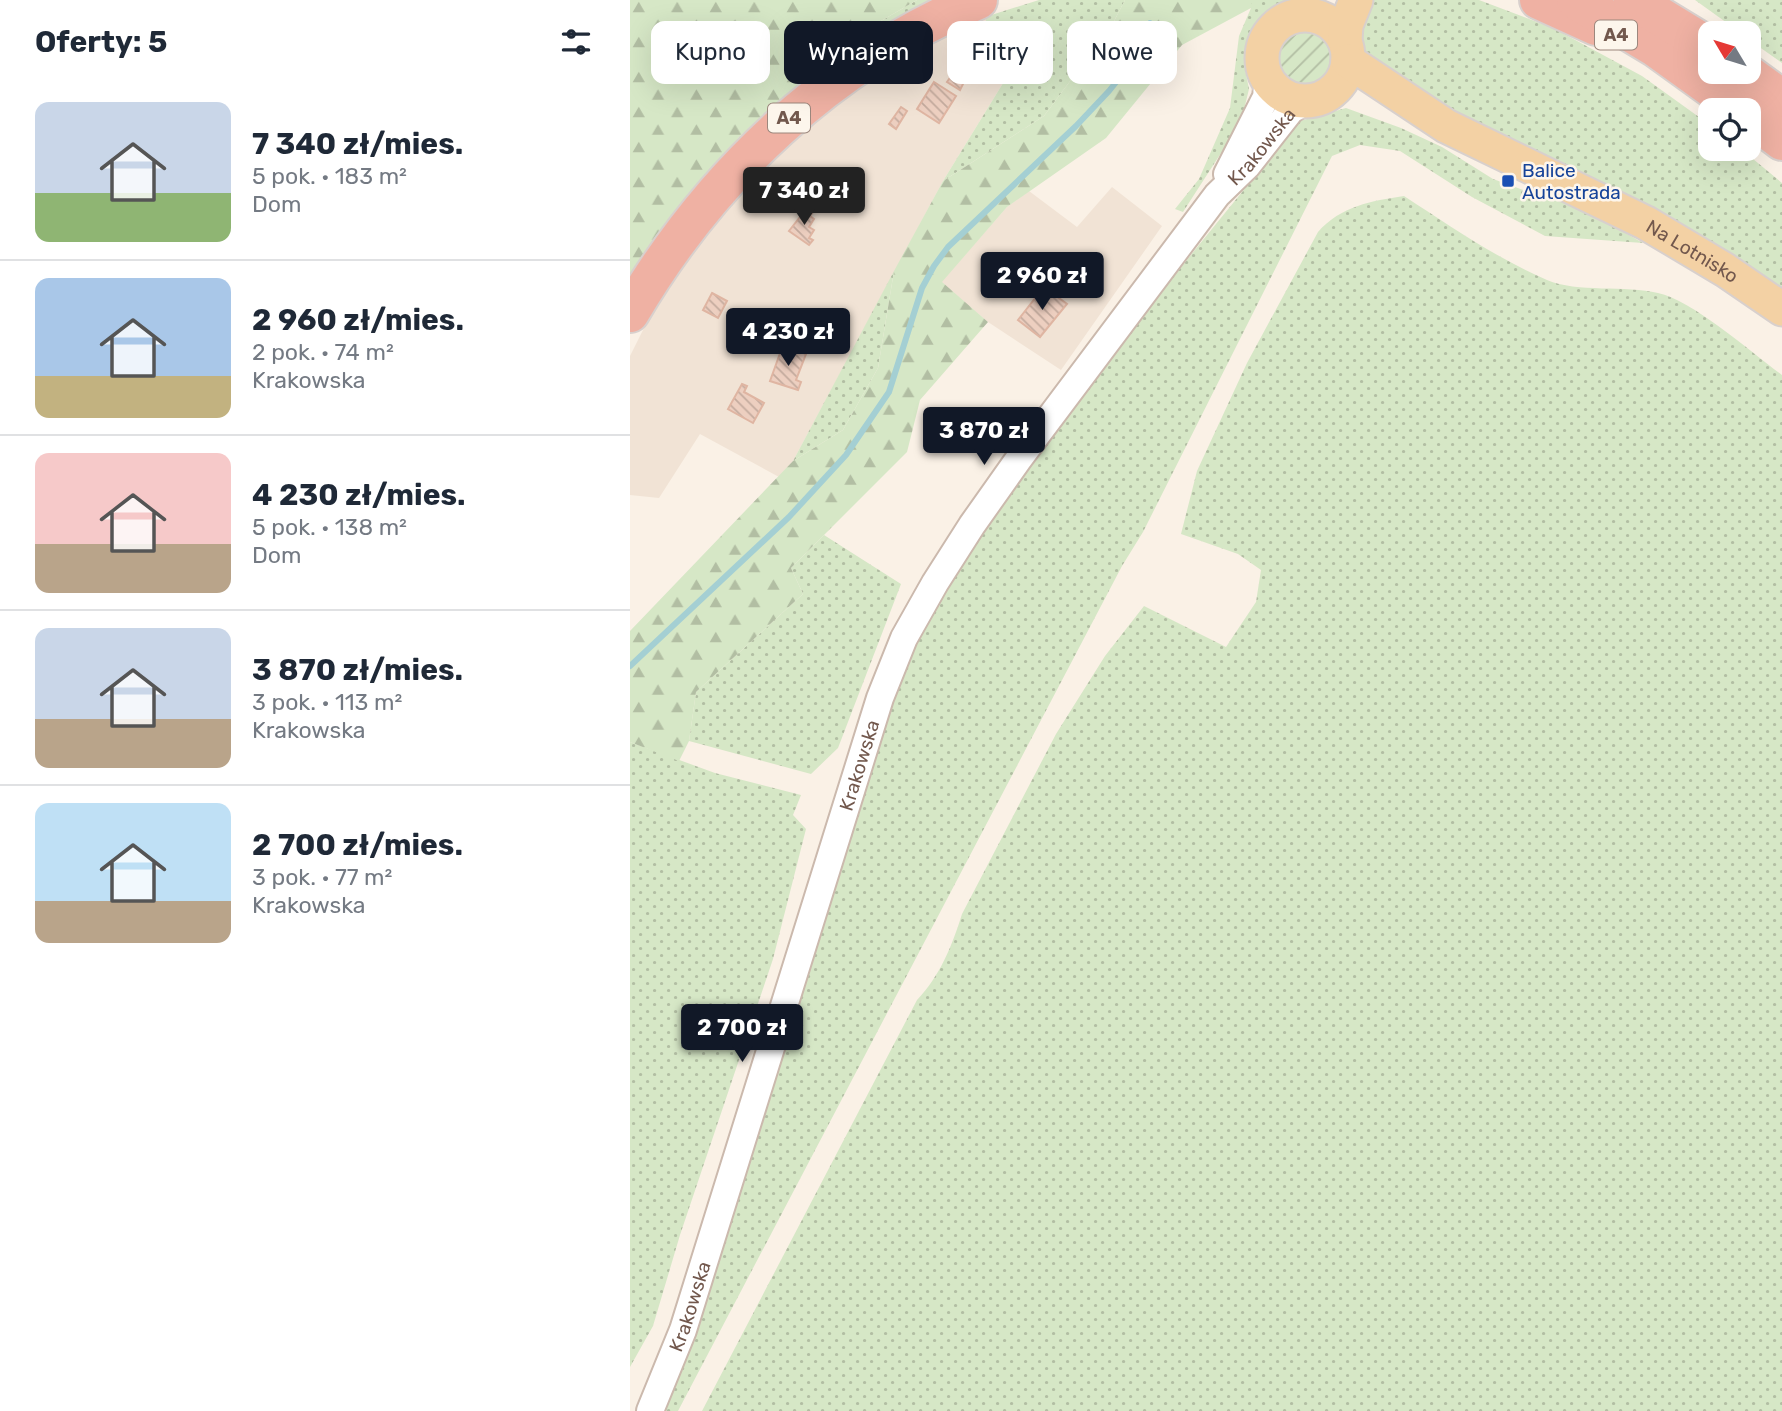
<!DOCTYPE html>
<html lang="pl">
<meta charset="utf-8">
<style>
body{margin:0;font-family:Rubik,sans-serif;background:#f6f6f7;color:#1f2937;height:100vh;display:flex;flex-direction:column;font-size:26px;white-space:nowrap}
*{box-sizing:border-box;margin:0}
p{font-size:23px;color:#747a83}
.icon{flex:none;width:38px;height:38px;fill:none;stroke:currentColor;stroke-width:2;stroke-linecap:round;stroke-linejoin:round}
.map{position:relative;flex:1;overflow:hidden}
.sheet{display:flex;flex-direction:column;background:#fff;width:630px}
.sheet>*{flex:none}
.top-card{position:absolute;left:21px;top:21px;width:665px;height:63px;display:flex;gap:14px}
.needle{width:46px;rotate:308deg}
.controls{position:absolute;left:1068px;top:21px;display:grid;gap:14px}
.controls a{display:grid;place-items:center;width:63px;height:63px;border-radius:14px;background:#fff;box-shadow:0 7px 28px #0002;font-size:35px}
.price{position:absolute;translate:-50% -60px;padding:0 16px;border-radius:7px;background:#111827;color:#fff;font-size:23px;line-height:46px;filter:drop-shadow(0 2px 4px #0008)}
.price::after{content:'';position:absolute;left:50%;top:42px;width:21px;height:16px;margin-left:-10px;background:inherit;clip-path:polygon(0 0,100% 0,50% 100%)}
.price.selected{background:#222;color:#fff}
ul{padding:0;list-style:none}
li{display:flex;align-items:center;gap:21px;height:175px;padding:0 35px}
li+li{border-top:2px solid #e0e1e3}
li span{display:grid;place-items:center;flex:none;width:196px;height:140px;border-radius:14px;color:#555}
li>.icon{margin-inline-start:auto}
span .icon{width:84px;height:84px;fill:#fffc;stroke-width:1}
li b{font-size:30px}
h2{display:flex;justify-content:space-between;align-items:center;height:84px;padding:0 35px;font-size:30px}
.chip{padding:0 24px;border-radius:14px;background:#fff;box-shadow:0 7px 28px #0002;font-size:24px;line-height:63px}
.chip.selected{background:#111827;color:#fff}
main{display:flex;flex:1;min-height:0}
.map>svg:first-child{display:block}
</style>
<main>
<section class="sheet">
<h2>Oferty: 5<svg class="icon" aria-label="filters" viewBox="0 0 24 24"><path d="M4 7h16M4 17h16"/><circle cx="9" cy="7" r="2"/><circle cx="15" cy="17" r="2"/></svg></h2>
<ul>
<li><span style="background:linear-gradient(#c9d6e8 65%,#8fb573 0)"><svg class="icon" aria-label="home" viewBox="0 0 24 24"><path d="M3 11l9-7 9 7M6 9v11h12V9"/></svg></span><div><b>7 340 zł/mies.</b><p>5 pok. · 183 m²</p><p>Dom</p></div></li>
<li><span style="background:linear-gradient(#a9c7e8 70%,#c2b280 0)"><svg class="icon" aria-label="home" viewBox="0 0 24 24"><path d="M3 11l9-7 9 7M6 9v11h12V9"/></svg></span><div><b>2 960 zł/mies.</b><p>2 pok. · 74 m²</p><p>Krakowska</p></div></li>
<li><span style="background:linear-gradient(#f6c9c9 65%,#b9a48a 0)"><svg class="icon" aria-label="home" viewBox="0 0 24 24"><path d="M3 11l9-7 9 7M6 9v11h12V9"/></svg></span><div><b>4 230 zł/mies.</b><p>5 pok. · 138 m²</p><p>Dom</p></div></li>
<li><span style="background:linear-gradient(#c9d6e8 65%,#b9a48a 0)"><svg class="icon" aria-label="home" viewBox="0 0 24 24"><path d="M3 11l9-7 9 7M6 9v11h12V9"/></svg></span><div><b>3 870 zł/mies.</b><p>3 pok. · 113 m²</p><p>Krakowska</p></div></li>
<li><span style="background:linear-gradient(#bfe0f5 70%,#b9a48a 0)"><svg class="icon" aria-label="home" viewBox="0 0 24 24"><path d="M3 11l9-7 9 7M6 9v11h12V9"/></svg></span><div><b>2 700 zł/mies.</b><p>3 pok. · 77 m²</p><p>Krakowska</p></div></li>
</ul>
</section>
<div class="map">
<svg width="1152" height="1411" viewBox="0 0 1152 1411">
<defs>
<pattern id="grass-dots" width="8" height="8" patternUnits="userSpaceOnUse" patternTransform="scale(1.75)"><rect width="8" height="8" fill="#d6e7c6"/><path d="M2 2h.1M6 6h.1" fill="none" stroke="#b2bea3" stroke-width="1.8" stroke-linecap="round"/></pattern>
<pattern id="forest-firs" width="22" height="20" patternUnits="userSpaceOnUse" patternTransform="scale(1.75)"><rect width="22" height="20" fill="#d6e7c6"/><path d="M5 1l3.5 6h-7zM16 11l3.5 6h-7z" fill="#b2bea3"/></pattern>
<pattern id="garden-furrows" width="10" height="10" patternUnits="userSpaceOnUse" patternTransform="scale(1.75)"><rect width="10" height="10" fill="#d6e7c6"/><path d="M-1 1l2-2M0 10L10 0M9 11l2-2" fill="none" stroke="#b2bea3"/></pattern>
<pattern id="building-back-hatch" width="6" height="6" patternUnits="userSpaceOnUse" patternTransform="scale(1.75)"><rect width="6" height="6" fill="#edcfc0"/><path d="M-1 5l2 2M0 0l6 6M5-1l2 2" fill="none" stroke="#c4ab9e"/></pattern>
</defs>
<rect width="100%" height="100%" fill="#faf1e6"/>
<g fill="#f1e3d5">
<polygon points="355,17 386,62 313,181 163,461 149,477 70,434 29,498 0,495 0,356 34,288 95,210 153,148 224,89 291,47"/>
<polygon points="482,187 532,226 431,370 358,322 311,282 377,207 399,191 447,227"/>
</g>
<g fill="url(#grass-dots)">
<polygon points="287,0 304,0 289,6 209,60 50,212 110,136 251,21"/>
<polygon points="409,0 495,0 482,25 414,116 313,181 386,62 364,48 355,17"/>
<polygon points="621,0 669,0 644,7 624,28 616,44 614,64 619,89 611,122 553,212 545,209 569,179 600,108 609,36 621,8"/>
<polygon points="735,0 849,0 923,28 1012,76 1080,125 1080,149 1111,149 1152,183 1152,296 814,107 739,62 725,43"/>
<polygon points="1065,0 1152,0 1152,63 1118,39 1118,33 1111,33"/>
<polygon points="716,108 771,128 812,147 863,179 896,191 932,197 1013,243 915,236 842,197 770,151 730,145 702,156 513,532 492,566 48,1411 30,1411 238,768 281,645 377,488 564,251 670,121"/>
<path d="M774 196C820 226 866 258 917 280 947 293 996 285 1028 293 1062 300 1122 353 1152 375V1411H72L287 1000C310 976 322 946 332 914L426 734 475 656 514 606 596 647 626 602 631 570 608 554 551 534 567 471 617 363 688 232C711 206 741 201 774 196Z"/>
<polygon points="264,271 248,368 213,430 163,461"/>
<polygon points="194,535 271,584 208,748 181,774 59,741 66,692 173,594 161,568"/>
<polygon points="0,742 85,773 171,795 163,815 176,829 143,959 50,1235 23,1326 0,1367"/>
</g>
<g fill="url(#forest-firs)">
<polygon points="0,0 287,0 251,21 110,136 50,212 0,284"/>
<polygon points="495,0 621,0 621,8 552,45 476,138 377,207 312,282 358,322 290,400 277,452 161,568 173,594 66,692 59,741 49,761 0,742 0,631 163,461 213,430 248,368 264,271 313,181 414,116 482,25"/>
</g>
<circle fill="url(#garden-furrows)" cx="673" cy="59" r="29"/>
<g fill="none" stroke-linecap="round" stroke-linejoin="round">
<polyline stroke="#a4cfd3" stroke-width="6" points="0,666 159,517 216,455 259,392 292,288 304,266 318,247 446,126 479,91 507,56 520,23"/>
</g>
<g fill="url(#building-back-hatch)" stroke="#dfb5a2" stroke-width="2">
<polygon points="370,63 378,68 369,82 361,76"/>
<polygon points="322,75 334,82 330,90 317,82"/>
<polygon points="304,82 326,96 309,123 287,109"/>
<polygon points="271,107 277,111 266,129 259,124"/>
<polygon points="177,208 183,212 180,216 184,219 179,227 184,230 179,238 183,240 179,245 159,231"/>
<polygon points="372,255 387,267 370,290 354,278"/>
<polygon points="414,287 437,304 410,337 388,320"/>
<polygon points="82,293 97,301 88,318 73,310"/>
<polygon points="152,310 195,322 187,344 153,332 157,322 148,319"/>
<polygon points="153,345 176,354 166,380 171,382 168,390 140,381"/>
<polygon points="112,384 117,386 114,392 134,403 123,423 98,409"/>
</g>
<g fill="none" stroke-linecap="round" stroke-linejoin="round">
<defs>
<g id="minor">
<polyline points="597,174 636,97 638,80"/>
<path id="s1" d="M20 1411 53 1330 250 698 274 638 305 583 342 525 388 460 587 195 617 166 661 110 676 101"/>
</g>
<g id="major">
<circle cx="675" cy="58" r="43"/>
<polyline points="715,40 716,25 726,0"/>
<path id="s2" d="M718 61 816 126 1016 223 1095 270 1152 309"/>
</g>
<g id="highway">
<polyline points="909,0 966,26"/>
<polyline points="946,0 1026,48 1112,110"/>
<polyline points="1003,0 1080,47"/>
<polyline points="1115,72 1152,99"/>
<polyline points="1118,115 1152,141"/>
<path d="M0 313C81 175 199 63 348 0"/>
</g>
</defs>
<use href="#minor" stroke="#cbb9ad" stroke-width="30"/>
<use href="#major" stroke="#d8d0cd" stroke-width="37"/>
<use href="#highway" stroke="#d8d0cd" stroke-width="42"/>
<use href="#minor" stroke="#fff" stroke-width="26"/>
<use href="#major" stroke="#f3d1a4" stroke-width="33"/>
<use href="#highway" stroke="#efb1a3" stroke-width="38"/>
</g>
<rect fill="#1a4fb4" stroke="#fdf6ec" stroke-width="2.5" x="871" y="174" width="14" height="14" rx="3.5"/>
<g text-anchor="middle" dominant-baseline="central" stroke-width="5" stroke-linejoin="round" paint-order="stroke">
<g fill="#fdf6ec" stroke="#9c877d" stroke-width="2">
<rect x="965" y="20.5" width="42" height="29" rx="5"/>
<rect x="138" y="103.5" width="42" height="29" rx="5"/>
</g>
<g font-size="18" font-weight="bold" fill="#72584d">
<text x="986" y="35">A4</text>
<text x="159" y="118">A4</text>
</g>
<g font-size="19" fill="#72584d" stroke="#fdf6ec">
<text stroke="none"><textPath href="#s1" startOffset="1423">Krakowska</textPath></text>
<text stroke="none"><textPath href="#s2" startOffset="394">Na Lotnisko</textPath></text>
<text stroke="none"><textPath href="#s1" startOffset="679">Krakowska</textPath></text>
<text stroke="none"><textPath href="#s1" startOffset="112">Krakowska</textPath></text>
</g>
<g font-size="19" fill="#164399" stroke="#fdf6ec" text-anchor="start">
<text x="892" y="170">Balice<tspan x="892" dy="22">Autostrada</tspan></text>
</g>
</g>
</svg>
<div class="controls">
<a><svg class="needle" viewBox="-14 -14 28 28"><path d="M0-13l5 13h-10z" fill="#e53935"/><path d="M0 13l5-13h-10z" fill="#747a83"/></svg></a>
<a><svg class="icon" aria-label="locate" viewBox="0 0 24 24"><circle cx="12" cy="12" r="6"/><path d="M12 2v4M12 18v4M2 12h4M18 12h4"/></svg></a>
</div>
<b class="price selected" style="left:174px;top:227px">7 340 zł</b>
<b class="price" style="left:412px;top:312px">2 960 zł</b>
<b class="price" style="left:158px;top:368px">4 230 zł</b>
<b class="price" style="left:354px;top:467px">3 870 zł</b>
<b class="price" style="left:112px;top:1064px">2 700 zł</b>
<div class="top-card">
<a class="chip">Kupno</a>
<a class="chip selected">Wynajem</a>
<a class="chip">Filtry</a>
<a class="chip">Nowe</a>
</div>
</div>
</main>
